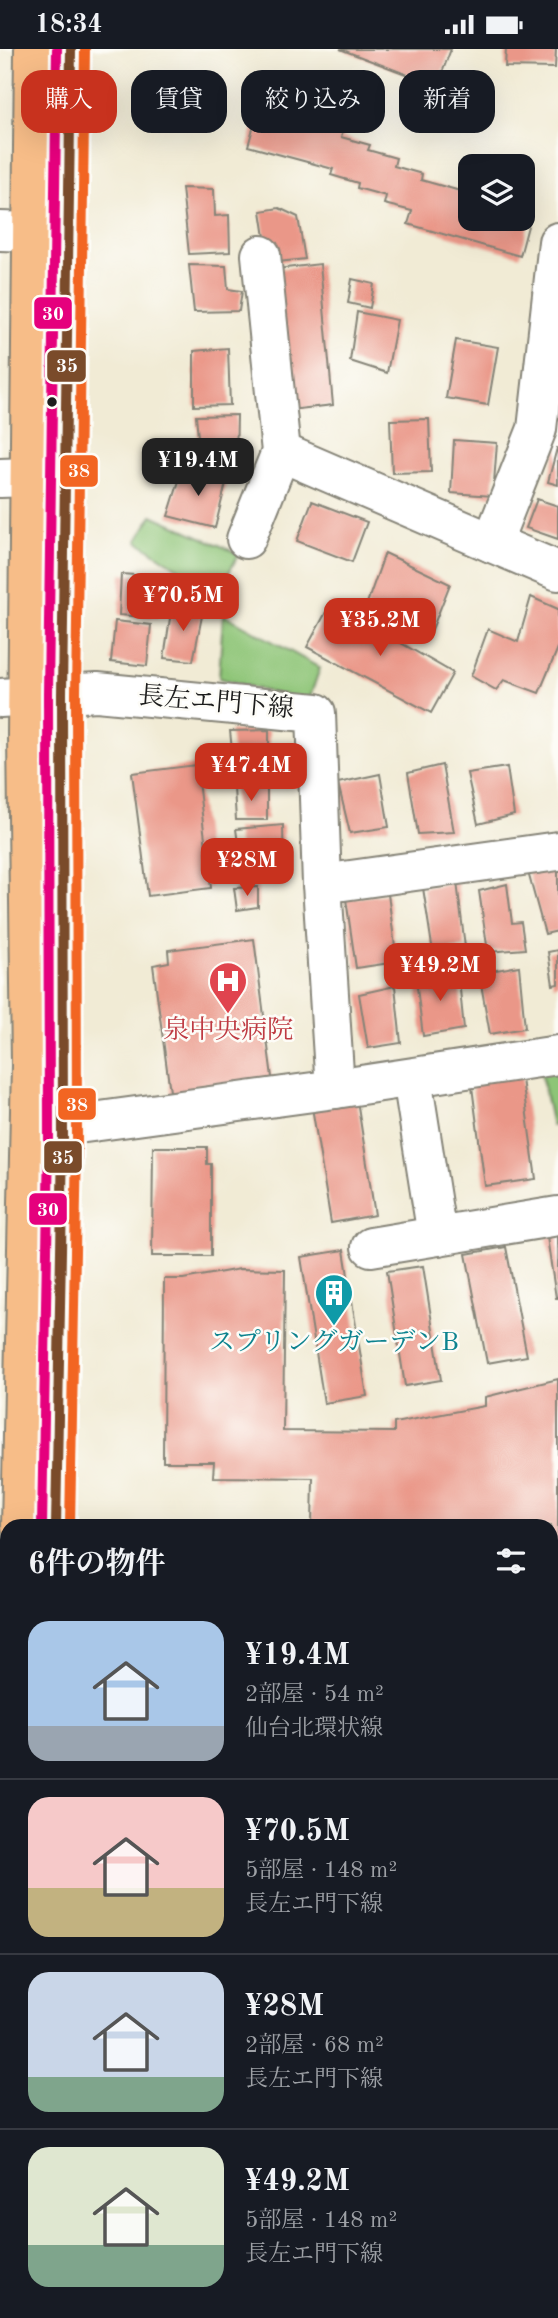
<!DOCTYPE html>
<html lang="ja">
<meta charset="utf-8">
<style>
body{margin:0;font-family:"Old Standard TT","Noto Serif JP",serif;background:#20242c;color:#f1f3f6;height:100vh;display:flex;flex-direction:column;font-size:26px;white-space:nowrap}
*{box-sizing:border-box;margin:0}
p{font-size:23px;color:#9ea1a6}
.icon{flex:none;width:38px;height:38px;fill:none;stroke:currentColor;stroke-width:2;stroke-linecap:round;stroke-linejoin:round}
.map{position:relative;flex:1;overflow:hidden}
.panel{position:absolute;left:0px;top:1470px;width:558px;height:800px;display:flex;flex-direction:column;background:#171b24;border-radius:21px 21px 0 0;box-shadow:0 7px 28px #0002}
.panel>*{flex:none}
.banner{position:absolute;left:21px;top:21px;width:516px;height:63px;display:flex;gap:14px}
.buttons{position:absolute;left:458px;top:105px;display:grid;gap:14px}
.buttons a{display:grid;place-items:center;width:77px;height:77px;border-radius:14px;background:#171b24;box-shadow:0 7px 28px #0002;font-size:35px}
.price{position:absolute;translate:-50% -60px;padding:0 16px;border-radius:14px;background:#c8321e;color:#fff;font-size:23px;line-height:46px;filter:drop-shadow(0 2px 4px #0008)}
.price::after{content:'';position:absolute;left:50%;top:42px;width:21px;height:16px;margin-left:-10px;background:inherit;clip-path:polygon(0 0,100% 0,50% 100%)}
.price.on{background:#222;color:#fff}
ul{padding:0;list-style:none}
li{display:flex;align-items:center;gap:21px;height:175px;padding:0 28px}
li+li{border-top:2px solid #363941}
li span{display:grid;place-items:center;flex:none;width:196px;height:140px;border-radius:21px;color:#555}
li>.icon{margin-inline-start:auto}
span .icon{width:84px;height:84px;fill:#fffc;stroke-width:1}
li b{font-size:30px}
h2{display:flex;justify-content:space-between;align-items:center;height:84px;padding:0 28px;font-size:30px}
.pill{padding:0 24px;border-radius:21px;background:#171b24;box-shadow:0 7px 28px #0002;font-size:24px;line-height:63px}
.pill.on{background:#c8321e;color:#fff}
.status{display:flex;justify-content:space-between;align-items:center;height:49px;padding:0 35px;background:#171b24;direction:ltr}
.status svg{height:19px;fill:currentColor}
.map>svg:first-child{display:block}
</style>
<div class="status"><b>18:34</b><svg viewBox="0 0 49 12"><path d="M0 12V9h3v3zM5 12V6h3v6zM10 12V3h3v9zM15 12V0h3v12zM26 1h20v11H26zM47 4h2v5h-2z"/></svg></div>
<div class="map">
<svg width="558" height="2269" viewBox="0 0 558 2269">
<rect width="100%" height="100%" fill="#fdfcf7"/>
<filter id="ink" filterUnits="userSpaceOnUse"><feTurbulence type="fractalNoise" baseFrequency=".0143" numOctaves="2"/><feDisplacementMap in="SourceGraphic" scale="14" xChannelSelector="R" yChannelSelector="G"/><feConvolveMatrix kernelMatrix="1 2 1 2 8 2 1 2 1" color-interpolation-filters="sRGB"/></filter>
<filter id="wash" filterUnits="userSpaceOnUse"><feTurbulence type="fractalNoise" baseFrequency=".00686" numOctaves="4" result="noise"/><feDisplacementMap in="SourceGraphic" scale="28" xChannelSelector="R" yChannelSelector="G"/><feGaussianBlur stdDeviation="1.57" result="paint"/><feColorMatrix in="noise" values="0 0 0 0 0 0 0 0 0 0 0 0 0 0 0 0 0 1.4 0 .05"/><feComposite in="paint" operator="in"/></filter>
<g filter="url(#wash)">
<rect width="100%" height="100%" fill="#f1ebd5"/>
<g fill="#8ec577" stroke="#55704a" stroke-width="2">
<polygon points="152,466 239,505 217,545 137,492"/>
<polygon points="223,565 320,619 308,654 219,629"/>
<polygon points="558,1012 558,1076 552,1077 539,1015"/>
</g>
<g id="blocks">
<g fill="#ea9788">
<polygon points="340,0 451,0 437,37"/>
<polygon points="506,0 556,0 555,19 505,18"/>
<polygon points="259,58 343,82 341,88 370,96 368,101 396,109 394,117 422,125 421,131 471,145 471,170 523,170 523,159 532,162 520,207 408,175 412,162 384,155 386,147 357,139 358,134 331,126 333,120 248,97"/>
<polygon points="182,139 214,140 215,167 229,166 230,203 189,205"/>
<polygon points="279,159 298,168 305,210 269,214 261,162"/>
<polygon points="320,215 333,356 290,361 277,220"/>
<polygon points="189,216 226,217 228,240 242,242 239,262 194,263"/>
<polygon points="352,230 374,235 370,259 348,254"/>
<polygon points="357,263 397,271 387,324 350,312"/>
<polygon points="456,291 498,298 488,356 446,349"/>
<polygon points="228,299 230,356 194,357 194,302"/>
<polygon points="237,366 236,412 200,409 196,367"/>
<polygon points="429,370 431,423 392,424 390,371"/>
<polygon points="454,391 497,394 493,447 451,444"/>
<polygon points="557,399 558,399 558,436 548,433"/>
<polygon points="183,419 227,430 215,479 168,467"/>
<polygon points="537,450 558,457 558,490 526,479"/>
<polygon points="312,452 367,473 352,513 297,492"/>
<polygon points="385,504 450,535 431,583 402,567 397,574 366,557"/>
<polygon points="121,525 162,528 158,569 119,566"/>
<polygon points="531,548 558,560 558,599 539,644 504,631 496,641 471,627 488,580 518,593"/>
<polygon points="331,554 453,624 431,664 307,598"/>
<polygon points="172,556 203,562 193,612 164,609"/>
<polygon points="115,572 151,576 147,617 111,613"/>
<polygon points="269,681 269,716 290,711 292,727 235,730 230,682"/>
<polygon points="196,716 211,839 148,847 132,724"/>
<polygon points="442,716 454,783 418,785 408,724"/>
<polygon points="507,718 514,766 478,775 467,724"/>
<polygon points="380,725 389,778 350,784 338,734"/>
<polygon points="267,735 267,771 236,771 234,739"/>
<polygon points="283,776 284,828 243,832 236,780"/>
<polygon points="558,815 558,882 545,885 528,823"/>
<polygon points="457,833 465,898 433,903 423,839"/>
<polygon points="507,835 512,874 521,873 525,900 488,903 479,842"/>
<polygon points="258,838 258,858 237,861 234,839"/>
<polygon points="388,845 397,913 356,919 346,850"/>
<polygon points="254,890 273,1036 171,1050 153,916 169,913 168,901"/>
<polygon points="558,901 558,935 553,936 548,903"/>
<polygon points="519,917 525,979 490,985 479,924"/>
<polygon points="458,921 464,980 423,987 416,930"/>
<polygon points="395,937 401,994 368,999 359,945"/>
<polygon points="521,1023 536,1130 485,1137 471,1030"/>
<polygon points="357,1051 375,1166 331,1174 312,1058"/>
<polygon points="153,1098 207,1098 207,1115 211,1115 211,1207 152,1207"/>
<polygon points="558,1186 558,1249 556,1249 547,1188"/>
<polygon points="506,1198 527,1307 487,1314 466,1205"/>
<polygon points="344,1201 367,1347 324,1354 301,1208"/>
<polygon points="423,1217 441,1331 405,1337 387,1222"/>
<polygon points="240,1220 285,1221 283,1382 394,1383 394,1374 485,1357 485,1348 558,1330 558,2147 551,2147 551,1477 312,1477 313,1429 213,1428 214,1413 163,1413 164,1230 183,1230"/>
<polygon points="551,2161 558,2161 558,2269 325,2269 325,2263 551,2263"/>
</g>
</g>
</g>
<g filter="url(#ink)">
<use href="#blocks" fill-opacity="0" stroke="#868478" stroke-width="2"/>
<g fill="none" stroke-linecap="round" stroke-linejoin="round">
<defs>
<g id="minor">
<polyline points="0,182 32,183"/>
<polyline points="558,193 537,380 492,494 558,522"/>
<polyline points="281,403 492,494"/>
<polyline points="0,429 30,428"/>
<polyline points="246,490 281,403 261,206"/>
<polyline points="0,649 97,643 316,664 322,835 335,1040 558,1006"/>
<polyline points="322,835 558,802"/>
<polyline points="412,1029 437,1187"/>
<polyline points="63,1077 335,1040"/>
<polyline points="371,1198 558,1167"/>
</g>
<g id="major">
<polyline points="21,1477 31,1016 27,686 34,0"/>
<polyline points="56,1477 63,1093 62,645 71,0"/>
<polyline points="18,2269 18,2263"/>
<polyline points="53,2269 53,2263"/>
</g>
</defs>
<use href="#minor" stroke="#868478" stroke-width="42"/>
<use href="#major" stroke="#868478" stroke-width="42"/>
<use href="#minor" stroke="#fff" stroke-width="38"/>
<use href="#major" stroke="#f7bd88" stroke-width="38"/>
<defs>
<polyline id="bus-1" points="56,1477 63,1093 62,645 71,0"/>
<polyline id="bus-2" points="70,1477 77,1093 76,645 85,0"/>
<polyline id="bus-3" points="42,1477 49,1093 48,645 57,0"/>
</defs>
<use href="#bus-1" stroke="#fdfcf7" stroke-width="16"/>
<use href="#bus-2" stroke="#fdfcf7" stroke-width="16"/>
<use href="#bus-3" stroke="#fdfcf7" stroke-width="16"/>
<use href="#bus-1" stroke="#7a4b2a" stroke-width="10"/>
<use href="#bus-2" stroke="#f26522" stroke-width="10"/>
<use href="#bus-3" stroke="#e5007d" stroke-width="10"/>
</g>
</g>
<defs>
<symbol id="hospital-pin" viewBox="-11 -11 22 30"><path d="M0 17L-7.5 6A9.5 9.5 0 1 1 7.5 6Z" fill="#e0444e" stroke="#fdfcf7"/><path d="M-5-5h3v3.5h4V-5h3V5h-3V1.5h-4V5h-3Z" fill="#fff"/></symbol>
<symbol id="building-pin" viewBox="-11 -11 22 30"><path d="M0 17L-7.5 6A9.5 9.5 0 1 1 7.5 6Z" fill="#0f9aa8" stroke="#fdfcf7"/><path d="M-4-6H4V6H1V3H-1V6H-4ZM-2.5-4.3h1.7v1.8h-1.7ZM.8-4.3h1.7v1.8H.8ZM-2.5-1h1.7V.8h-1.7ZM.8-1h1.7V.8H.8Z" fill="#fff"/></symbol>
</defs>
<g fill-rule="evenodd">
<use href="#hospital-pin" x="206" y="910" width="44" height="60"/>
<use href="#building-pin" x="312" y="1222" width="44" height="60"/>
</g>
<circle fill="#1c1c1c" stroke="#fdfcf7" stroke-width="2.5" cx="52" cy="353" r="6"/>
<g text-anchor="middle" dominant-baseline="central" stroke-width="5" stroke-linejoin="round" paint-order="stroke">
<g font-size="26" fill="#1c1c1c" stroke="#fdfcf7">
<text transform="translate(216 654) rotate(5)">長左エ門下線</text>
</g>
<g font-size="26" fill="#be3a42" stroke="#fdfcf7">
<text x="228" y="982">泉中央病院</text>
</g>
<g font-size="26" fill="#0d838f" stroke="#fdfcf7">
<text x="334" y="1294">スプリングガーデンB</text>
</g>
</g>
<g stroke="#fdfcf7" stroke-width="2.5">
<rect x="33" y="247" width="40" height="34" rx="7" fill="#e5007d"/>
<rect x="46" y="300" width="41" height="34" rx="7" fill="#7a4b2a"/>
<rect x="59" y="405" width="40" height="34" rx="7" fill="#f26522"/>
<rect x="57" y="1038" width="40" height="34" rx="7" fill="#f26522"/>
<rect x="43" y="1091" width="40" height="34" rx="7" fill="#7a4b2a"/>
<rect x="28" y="1143" width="40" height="34" rx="7" fill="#e5007d"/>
</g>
<g font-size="19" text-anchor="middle" font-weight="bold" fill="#fff">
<text x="53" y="271">30</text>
<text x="67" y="323">35</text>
<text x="79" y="428">38</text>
<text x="77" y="1062">38</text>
<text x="63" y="1115">35</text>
<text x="48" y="1167">30</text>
</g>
</svg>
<div class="buttons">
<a><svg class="icon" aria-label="layers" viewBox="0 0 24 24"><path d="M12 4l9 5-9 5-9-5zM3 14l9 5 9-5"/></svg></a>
</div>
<b class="price on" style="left:198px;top:449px">¥19.4M</b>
<b class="price" style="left:183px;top:584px">¥70.5M</b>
<b class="price" style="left:380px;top:609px">¥35.2M</b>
<b class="price" style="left:251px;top:754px">¥47.4M</b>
<b class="price" style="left:247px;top:849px">¥28M</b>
<b class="price" style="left:440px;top:954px">¥49.2M</b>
<div class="banner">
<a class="pill on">購入</a>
<a class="pill">賃貸</a>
<a class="pill">絞り込み</a>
<a class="pill">新着</a>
</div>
<section class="panel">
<h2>6件の物件<svg class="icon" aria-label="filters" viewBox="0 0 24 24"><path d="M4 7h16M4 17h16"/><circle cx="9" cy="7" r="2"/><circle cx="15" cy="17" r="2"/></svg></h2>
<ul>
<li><span style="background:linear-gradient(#a9c7e8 75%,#9aa5b1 0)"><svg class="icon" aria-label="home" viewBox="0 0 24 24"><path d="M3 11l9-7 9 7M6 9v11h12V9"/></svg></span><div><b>¥19.4M</b><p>2部屋 · 54 m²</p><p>仙台北環状線</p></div></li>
<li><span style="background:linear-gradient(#f6c9c9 65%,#c2b280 0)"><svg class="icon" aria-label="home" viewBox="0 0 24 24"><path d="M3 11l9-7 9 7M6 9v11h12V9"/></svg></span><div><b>¥70.5M</b><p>5部屋 · 148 m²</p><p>長左エ門下線</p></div></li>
<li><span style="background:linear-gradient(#c9d6e8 75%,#7fa58c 0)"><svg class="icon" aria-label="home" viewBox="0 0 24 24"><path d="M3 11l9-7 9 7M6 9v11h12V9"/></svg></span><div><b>¥28M</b><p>2部屋 · 68 m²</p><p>長左エ門下線</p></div></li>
<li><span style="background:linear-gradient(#dfe7d0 70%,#7fa58c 0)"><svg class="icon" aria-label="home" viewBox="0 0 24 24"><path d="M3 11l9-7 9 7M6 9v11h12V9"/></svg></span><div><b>¥49.2M</b><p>5部屋 · 148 m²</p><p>長左エ門下線</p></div></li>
</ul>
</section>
</div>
